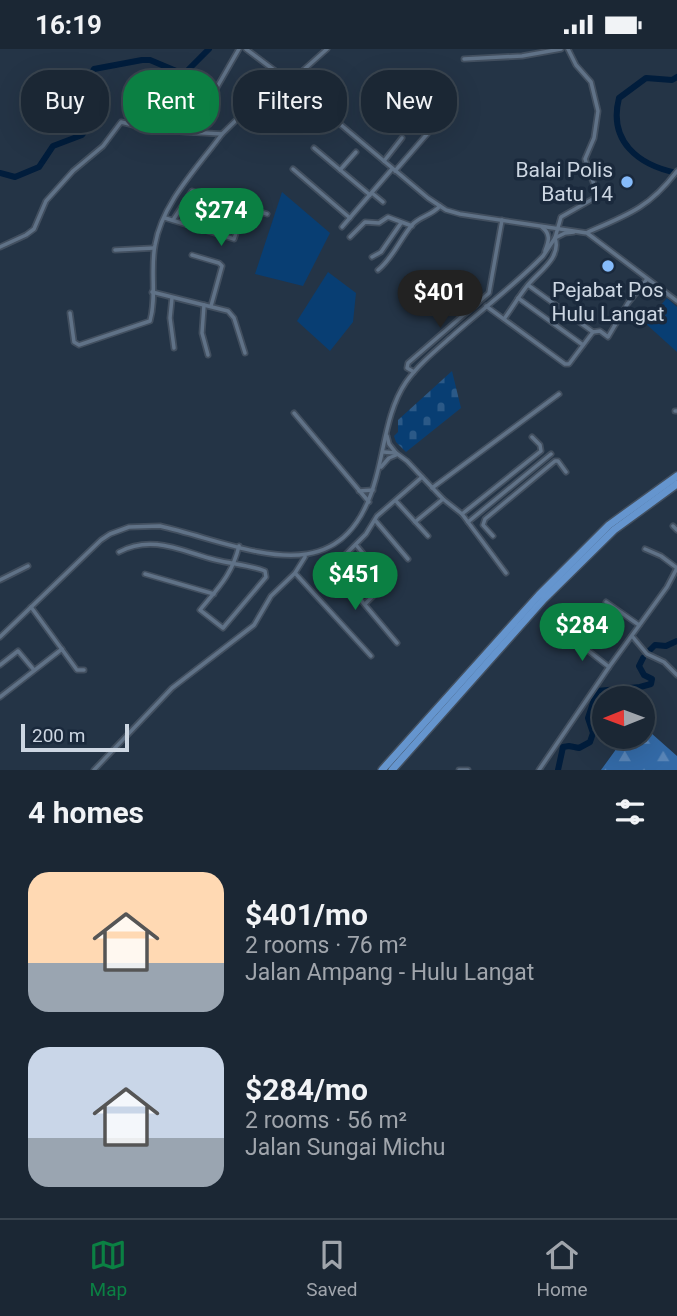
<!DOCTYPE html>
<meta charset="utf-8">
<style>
body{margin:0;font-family:Roboto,sans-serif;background:#242f3c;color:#f1f3f6;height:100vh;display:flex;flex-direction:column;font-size:26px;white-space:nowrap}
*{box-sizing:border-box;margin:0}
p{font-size:23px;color:#a0a5ac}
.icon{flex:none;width:38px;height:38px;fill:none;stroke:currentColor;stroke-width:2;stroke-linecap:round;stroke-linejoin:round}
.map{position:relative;height:721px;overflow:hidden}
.side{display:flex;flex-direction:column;background:#1b2734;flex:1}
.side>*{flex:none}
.guide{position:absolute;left:21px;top:21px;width:635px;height:63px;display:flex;gap:14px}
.needle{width:46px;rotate:269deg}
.buttons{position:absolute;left:592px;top:637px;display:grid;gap:14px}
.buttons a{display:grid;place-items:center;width:63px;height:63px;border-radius:50%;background:#1b2734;box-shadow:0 7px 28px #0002,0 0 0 2px #39444f;font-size:35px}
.scale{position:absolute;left:21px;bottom:18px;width:108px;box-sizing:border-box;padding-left:7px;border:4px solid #ccd6e2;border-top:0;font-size:19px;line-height:24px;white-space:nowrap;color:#ccd6e2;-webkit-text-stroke:5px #1a293c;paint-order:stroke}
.price{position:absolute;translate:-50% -60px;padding:0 16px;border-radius:24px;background:#0b8043;color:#fff;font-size:23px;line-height:46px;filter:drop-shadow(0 2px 4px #0008)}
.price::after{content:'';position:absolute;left:50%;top:42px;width:21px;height:16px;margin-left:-10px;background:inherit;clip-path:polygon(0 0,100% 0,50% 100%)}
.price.on{background:#222;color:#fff}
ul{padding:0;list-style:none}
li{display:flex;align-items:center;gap:21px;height:175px;padding:0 28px}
li span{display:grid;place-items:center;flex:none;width:196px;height:140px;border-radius:21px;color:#555}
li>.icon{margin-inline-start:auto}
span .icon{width:84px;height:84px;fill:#fffc;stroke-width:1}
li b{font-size:30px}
h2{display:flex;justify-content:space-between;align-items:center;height:84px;padding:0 28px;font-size:30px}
.tag{padding:0 24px;border-radius:28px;background:#1b2734;box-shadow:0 7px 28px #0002,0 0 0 2px #39444f;font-size:24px;line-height:63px}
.tag.on{background:#0b8043;color:#fff}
.status{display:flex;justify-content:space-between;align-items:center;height:49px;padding:0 35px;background:#1b2734;direction:ltr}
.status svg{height:19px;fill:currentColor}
.dock{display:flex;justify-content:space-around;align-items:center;height:98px;border-top:2px solid #39444f;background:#1b2734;font-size:19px;color:#a0a5ac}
.dock a{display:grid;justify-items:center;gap:4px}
.dock .on{color:#0b8043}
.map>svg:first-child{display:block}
</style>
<div class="status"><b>16:19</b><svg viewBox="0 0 49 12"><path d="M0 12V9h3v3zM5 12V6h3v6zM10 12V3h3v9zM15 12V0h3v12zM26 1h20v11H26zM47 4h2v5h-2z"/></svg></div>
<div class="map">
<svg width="677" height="721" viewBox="0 0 677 721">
<defs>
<pattern id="forest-firs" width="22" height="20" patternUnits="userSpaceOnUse" patternTransform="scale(1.75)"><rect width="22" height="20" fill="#336aa7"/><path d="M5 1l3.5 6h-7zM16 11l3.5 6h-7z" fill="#5985b7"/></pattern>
<pattern id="cemetery-stones" width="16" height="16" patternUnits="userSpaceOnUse" patternTransform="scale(1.75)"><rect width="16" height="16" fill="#083e73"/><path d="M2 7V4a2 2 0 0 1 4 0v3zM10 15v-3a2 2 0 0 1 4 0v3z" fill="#2b5987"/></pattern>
</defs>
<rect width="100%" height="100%" fill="#243446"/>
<g fill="#083e73">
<polygon points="282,143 330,184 303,237 255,225"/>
<polygon points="328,223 356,244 353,273 330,302 297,272"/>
<polygon points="667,249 677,258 677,303 645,274"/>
</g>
<polygon fill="url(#forest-firs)" points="642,676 677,707 677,721 601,721 625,688 642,688"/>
<polygon fill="url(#cemetery-stones)" points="452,322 461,359 406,403 396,393 394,387 398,383 398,371"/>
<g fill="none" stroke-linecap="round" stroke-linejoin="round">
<g stroke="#011d3c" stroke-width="6">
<path d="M677 28 672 31 646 29 619 49C608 92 638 116 677 124"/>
<polyline points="0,124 15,128 39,118 53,97 82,86 90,76 90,65 100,51 97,33 89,29 94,20 142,11 150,11 181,24 185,24 209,0"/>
<polyline points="649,602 655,596 666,597 677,592"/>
<polyline points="558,721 563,698 569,697 579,699 590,693 593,684 588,669 597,642 640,638 651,635 652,630 644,626 639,617 643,609"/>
</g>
<defs>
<g id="minor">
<polyline points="246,0 290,33 428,149 446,161 460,165 587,184 677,252"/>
<polyline points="464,10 522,7 561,0"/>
<polyline points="290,33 327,0"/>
<polyline points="137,77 155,24"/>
<path d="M179 82C186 66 195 59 180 47L181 37"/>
<polyline points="194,83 194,78 239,0"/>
<polyline points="314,99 370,146"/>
<polyline points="384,112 402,89"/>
<polyline points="293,120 350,169"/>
<polyline points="340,121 356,103"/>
<polyline points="395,122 428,84"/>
<polyline points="372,144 383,153"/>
<polyline points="165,169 234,190 245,158"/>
<polyline points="173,171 192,142 267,165"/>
<polyline points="342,178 392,120"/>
<path d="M542 178C551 185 549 192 545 202"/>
<path d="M588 183C628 166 650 158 677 122"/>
<polyline points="350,188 365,173 379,174 388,168 412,177"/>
<polyline points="555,189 565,184 574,183"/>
<polyline points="0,198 26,186 34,180 46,152 73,122 103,97 121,73 154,81 222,85 281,27"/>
<polyline points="115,201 154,199"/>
<polyline points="192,206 219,214 222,217 211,257"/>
<polyline points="372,208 381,203 401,174"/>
<path d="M378 221C393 209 400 190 412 176 420 167 431 167 440 157"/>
<polyline points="528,236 593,283 600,282 608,288 628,254 647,230"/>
<polyline points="152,243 228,262 234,269 245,304"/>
<polyline points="172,249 170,269 174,299"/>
<polyline points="518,249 583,296"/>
<polyline points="204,256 202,284 208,306"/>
<polyline points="486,257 565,315 569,315 593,283"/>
<path d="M70 264 74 293 79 296 150 272C157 248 150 221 155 196 162 154 198 118 222 85"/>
<path d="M504 270C512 259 519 247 527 237 538 223 562 209 555 189"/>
<polyline points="414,323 407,319 408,314 489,244 502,171"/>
<polyline points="675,362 677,362"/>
<polyline points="294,364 369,453"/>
<polyline points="387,387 389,395 396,404"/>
<polyline points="384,403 396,404 407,412 443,450 462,465 506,524"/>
<polyline points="381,418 389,409 396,406"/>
<polyline points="432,439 559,345"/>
<polyline points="359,442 373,441"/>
<polyline points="396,452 428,487"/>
<polyline points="462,465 541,402 540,396 532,388"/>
<polyline points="375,471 408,510"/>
<polyline points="415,473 443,450"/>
<polyline points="468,473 551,405"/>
<polyline points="673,477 677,481"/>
<polyline points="493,487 483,476 485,470 555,412 558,412 566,423"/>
<polyline points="356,496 387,533 365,555"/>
<polyline points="645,500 661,507 677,519"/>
<path d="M119 503C153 485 183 503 216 511 232 515 250 516 265 522L266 528 223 579 200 561C218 539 232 526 239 497"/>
<polyline points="295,524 371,607"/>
<polyline points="145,525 214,545"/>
<polyline points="0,531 28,517"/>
<polyline points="606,553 639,576"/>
<polyline points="31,558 77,621 84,621"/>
<polyline points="632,587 647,605 664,613 677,626"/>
<path d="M0 588 101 491 110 485 129 478 160 477C247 497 343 551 376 429 385 397 387 361 406 333 418 316 435 302 451 288 481 261 515 236 543 207L555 189 561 168 598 147 585 110 594 89 598 62 591 33 576 16 568 0"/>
<polyline points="572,589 609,618"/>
<polyline points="397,594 333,518 366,485 377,467 422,428"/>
<polyline points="0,616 18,602 34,621"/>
<polyline points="0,648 62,600"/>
<polyline points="94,721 172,639 254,576 271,547 295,524 305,508"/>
<polyline points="459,721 468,721"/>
<polyline points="539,721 609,618 667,538 677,519"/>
</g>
<g id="highway">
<polyline points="382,721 539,546 609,476 677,427"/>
<polyline points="392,721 544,550 614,481 677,435"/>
</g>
</defs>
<use href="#minor" stroke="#424f5f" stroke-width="7"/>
<use href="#highway" stroke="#424f5f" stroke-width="10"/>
<use href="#minor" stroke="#607287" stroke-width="3.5"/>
<use href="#highway" stroke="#6595ce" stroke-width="7"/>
</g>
<g fill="#85bbfb" stroke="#1a293c" stroke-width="2.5">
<circle cx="627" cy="133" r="7"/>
<circle cx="608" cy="217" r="7"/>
</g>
<g text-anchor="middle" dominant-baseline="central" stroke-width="7" stroke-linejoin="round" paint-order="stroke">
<g font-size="21" fill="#ccd6e2" stroke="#1a293c" text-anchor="end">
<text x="613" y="121">Balai Polis<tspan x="613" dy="24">Batu 14</tspan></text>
<text x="608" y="241" text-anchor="middle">Pejabat Pos<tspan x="608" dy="24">Hulu Langat</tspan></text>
</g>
</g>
</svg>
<div class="buttons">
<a><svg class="needle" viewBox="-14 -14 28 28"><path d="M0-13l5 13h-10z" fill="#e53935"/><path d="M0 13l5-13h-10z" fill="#a0a5ac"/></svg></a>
</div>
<div class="scale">200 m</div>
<b class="price" style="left:221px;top:199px">$274</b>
<b class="price on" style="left:440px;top:281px">$401</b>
<b class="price" style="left:355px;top:563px">$451</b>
<b class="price" style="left:582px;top:614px">$284</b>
<div class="guide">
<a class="tag">Buy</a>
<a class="tag on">Rent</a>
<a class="tag">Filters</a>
<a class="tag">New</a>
</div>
</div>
<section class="side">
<h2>4 homes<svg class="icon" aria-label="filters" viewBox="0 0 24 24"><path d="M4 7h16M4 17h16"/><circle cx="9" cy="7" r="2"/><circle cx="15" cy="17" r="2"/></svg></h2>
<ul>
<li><span style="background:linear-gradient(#ffd9b3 65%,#9aa5b1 0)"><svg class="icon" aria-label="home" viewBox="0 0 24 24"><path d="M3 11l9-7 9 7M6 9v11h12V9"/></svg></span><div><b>$401/mo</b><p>2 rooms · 76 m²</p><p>Jalan Ampang - Hulu Langat</p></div></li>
<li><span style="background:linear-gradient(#c9d6e8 65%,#9aa5b1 0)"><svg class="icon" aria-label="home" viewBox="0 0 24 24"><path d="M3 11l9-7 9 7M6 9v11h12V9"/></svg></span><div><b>$284/mo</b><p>2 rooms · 56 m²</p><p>Jalan Sungai Michu</p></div></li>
</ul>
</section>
<nav class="dock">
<a class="on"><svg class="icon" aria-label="map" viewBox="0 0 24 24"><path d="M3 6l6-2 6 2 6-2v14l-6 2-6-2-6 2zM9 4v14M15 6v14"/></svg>Map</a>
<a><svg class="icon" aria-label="saved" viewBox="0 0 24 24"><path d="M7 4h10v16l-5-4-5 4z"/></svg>Saved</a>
<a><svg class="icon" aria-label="home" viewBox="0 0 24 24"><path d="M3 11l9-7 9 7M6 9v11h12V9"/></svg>Home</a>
</nav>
